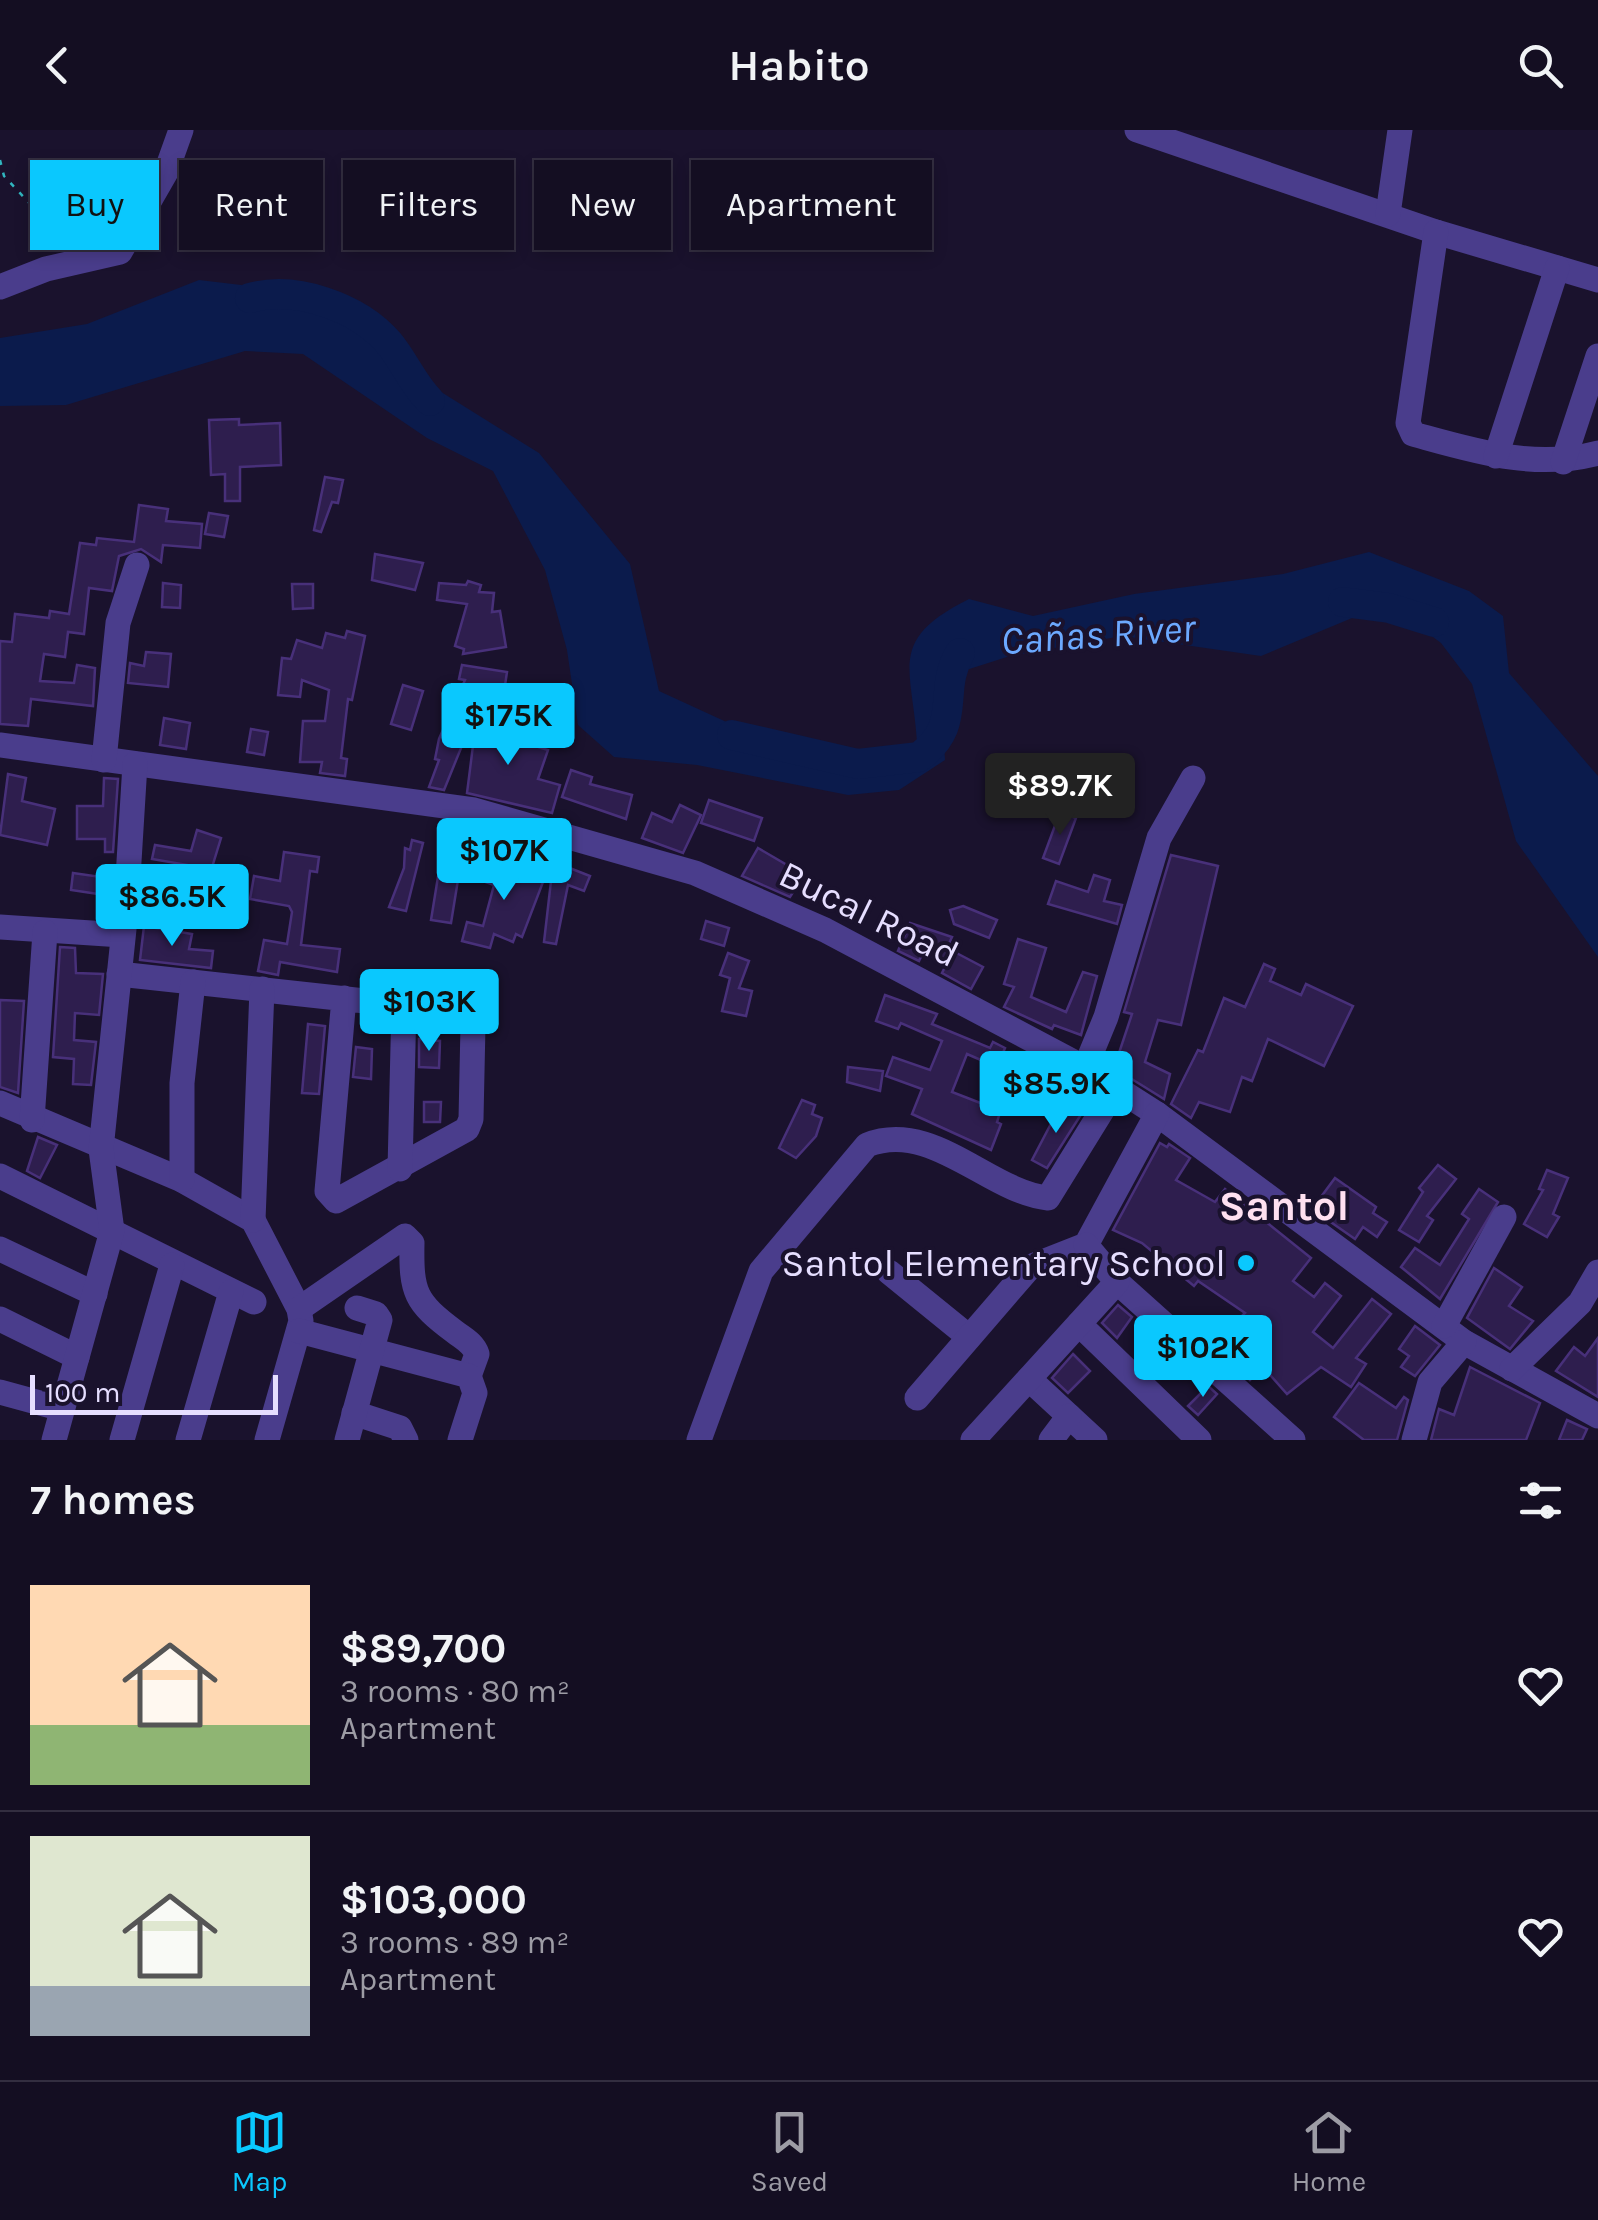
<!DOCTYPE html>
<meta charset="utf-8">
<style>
body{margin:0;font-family:Karla,sans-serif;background:#211c2f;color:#f1f3f6;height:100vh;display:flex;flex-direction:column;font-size:38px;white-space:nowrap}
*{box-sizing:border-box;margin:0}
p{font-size:32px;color:#9d9ca5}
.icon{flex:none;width:55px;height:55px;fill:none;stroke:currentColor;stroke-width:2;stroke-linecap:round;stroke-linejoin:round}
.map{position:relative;height:1310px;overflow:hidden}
.side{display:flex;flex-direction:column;background:#140e22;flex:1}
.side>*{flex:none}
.top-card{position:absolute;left:30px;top:30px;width:1000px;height:90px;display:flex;gap:20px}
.scale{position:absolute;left:30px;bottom:25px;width:248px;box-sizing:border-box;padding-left:10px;border:5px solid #e6deff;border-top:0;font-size:28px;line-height:35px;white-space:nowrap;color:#e6deff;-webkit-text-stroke:8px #1a122d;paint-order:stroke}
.price{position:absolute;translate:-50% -85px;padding:0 22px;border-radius:10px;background:#0ac8fe;color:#111;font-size:32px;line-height:65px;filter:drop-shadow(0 2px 5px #0008)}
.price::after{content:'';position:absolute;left:50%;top:60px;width:30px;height:22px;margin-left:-15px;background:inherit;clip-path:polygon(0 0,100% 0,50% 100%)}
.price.active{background:#222;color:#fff}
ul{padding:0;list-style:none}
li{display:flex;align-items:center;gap:30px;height:250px;padding:0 30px}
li+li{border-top:2px solid #332e40}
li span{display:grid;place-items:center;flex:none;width:280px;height:200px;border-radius:0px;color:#555}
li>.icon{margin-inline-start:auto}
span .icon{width:120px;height:120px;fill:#fffc;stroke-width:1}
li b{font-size:42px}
h2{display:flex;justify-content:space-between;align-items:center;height:120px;padding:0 30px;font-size:42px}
.pill{padding:0 35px;border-radius:0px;background:#140e22;box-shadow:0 5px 15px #0003,0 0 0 2px #332e40;font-size:35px;line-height:90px}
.pill.active{background:#0ac8fe;color:#111}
header{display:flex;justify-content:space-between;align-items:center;height:130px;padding:0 30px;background:#140e22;font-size:45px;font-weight:600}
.tabs{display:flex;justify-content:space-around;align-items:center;height:140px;border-top:2px solid #332e40;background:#140e22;font-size:28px;color:#9d9ca5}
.tabs a{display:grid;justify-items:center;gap:5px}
.tabs .active{color:#0ac8fe}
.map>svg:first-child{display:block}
</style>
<header><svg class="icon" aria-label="back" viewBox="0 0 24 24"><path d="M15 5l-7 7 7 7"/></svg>Habito<svg class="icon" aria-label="search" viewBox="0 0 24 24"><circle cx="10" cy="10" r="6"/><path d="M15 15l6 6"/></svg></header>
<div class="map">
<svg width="1598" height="1310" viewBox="0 0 1598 1310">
<rect width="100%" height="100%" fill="#1a122d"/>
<path fill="#0b1b4c" d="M199 150 276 159 325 176 371 201 406 240 539 323 630 434 659 561 824 637 894 625 917 612C912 536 887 510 969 469L1033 486 1134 464 1283 444 1369 422 1469 461 1503 486 1509 543 1598 646V827L1516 711 1472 554 1441 513 1388 473 1261 526 1122 506 1010 526 960 542 942 579 945 630 899 660 848 665 697 635 614 627 578 595 567 520 545 440 493 341 427 308 303 224 245 221 66 275 0 276V208L87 194Z"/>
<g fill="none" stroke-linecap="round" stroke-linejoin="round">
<g stroke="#0b1b4c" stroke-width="30">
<path d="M250 168C295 155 358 177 389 213 404 231 413 254 430 271"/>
<polyline points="1343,472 1389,478 1434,492"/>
<path d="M732 605 858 634 919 627C964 594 937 561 960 523"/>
</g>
</g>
<g fill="#2e1e4e" stroke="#48307a" stroke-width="2.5">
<polygon points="239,289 239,295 280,293 281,335 240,337 240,371 225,371 225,344 211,345 209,290"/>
<polygon points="325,347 343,350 338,373 332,372 321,402 314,400"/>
<polygon points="139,375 168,379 166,391 202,394 200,418 163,415 161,432 141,419 119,426 112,461 89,458 84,504 68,502 65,527 44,524 40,551 74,553 77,535 95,538 93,576 31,569 28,596 0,594 0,511 12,512 15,484 49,488 50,481 69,484 80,413 96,415 97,408 134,412"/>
<polygon points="209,383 228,386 224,407 205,404"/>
<polygon points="375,424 423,433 415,460 372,450"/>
<polygon points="468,451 481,455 479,462 494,463 492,482 500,481 506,517 463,524 464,519 455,516 467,474 437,470 439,453 466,455"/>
<polygon points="163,453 181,455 180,478 162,477"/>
<polygon points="292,454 313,454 313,478 293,479"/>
<polygon points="347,501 365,506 352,570 348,569 341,628 347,629 345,646 320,643 322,632 300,632 303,591 325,591 329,560 302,550 300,567 278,565 282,528 291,529 297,510 322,518 326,503 345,508"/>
<polygon points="146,522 171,524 168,557 128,553 130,533 144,536"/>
<polygon points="462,535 507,542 504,562 485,559 444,660 429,657 439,630 435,629 439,609 465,550 459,549"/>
<polygon points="403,555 423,561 411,600 391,594"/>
<polygon points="477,584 510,594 506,607 548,620 538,649 560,655 552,683 467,663"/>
<polygon points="164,588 190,593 186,619 160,615"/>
<polygon points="251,599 268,602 264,625 247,622"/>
<polygon points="571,640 592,647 590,654 632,665 626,689 562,667"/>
<polygon points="8,644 26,648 22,671 55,679 47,715 0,705"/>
<polygon points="104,648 118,649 113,722 105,722 105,709 77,709 77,676 103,676"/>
<polygon points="709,670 762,688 754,711 701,693"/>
<polygon points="680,675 701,685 683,723 642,708 652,683 672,692"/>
<polygon points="1060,682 1076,688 1059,734 1043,728"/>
<polygon points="197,700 221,708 198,783 175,777 179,762 187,764 193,736 152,729 155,715 191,721"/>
<polygon points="412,710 423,713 406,781 389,777 404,738 405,718 410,720"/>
<polygon points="443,716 463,719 451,793 431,790"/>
<polygon points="758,718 804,745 790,767 742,746"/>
<polygon points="284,722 319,727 317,742 310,741 301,815 340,819 337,842 280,832 278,845 258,841 264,810 287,814 292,782 289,776 250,769 254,746 280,751"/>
<polygon points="490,723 517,732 514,741 543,752 522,807 516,804 513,812 494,804 490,818 462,811 467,792 483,796 494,755 480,750"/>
<polygon points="554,725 570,731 567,737 590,746 584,761 568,755 556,814 544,812"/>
<polygon points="1171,725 1218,736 1181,895 1158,890 1145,932 1170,944 1164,969 1114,938 1132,884 1124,882"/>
<polygon points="73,743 108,748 105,765 71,760"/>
<polygon points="1094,745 1110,750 1104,771 1122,775 1117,794 1048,774 1056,751 1088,762"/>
<polygon points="963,776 997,790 989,808 954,794 950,780"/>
<polygon points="706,791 729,798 724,816 701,809"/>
<polygon points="910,793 952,807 947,818 983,837 971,859 942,843 947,833 923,822 919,831 898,821"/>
<polygon points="144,796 192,804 189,819 213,821 211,838 140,830"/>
<polygon points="1018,809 1046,818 1031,867 1066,882 1083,842 1097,846 1081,905 1054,895 1052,899 1004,877 1014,857 1004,854"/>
<polygon points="60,817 75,818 76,843 103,844 99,885 75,883 74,910 96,912 91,955 73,954 74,929 53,927"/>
<polygon points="728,823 749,831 739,858 752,861 746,886 722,881 730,848 720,845"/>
<polygon points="1264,834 1275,839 1270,851 1301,865 1306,854 1353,876 1324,936 1268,909 1252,951 1242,947 1230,982 1199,972 1191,988 1171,974 1198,920 1203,922 1224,868 1245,877"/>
<polygon points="885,865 937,884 932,894 990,918 993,912 1005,918 997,937 967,924 952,962 983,974 987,961 1005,967 997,992 1001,994 991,1020 912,984 922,959 886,946 893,927 930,940 942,911 901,893 898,899 876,891"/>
<polygon points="0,870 24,871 18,963 0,957"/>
<polygon points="308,894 325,896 319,964 302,963"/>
<polygon points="419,909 440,911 439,938 419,937"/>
<polygon points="356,917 372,919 371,949 353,947"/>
<polygon points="848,937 883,941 880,961 847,952"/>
<polygon points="802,970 815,975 812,984 822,988 816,1006 796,1028 779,1018"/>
<polygon points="424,972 441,972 440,992 424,992"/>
<polygon points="1067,975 1082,983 1047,1038 1032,1030 1054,988 1059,991"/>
<polygon points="38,1007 57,1015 40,1048 27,1041"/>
<polygon points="1160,1013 1167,1017 1169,1014 1190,1028 1176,1050 1215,1072 1225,1059 1311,1128 1293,1151 1314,1167 1325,1153 1341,1166 1313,1202 1333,1218 1372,1169 1391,1184 1356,1228 1366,1234 1351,1257 1321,1237 1287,1264 1263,1237 1250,1250 1218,1219 1247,1192 1241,1187 1245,1183 1198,1151 1194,1156 1142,1113 1113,1100"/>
<polygon points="1438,1035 1456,1049 1427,1086 1433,1090 1419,1112 1399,1100 1423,1062 1419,1058"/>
<polygon points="1547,1040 1568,1048 1553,1084 1559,1087 1547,1107 1524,1094 1543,1060 1539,1059"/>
<polygon points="1335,1048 1376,1077 1373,1083 1387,1092 1377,1107 1363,1097 1355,1109 1312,1079"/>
<polygon points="1479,1059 1498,1072 1440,1169 1401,1137 1415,1118 1440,1135 1469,1089 1462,1084"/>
<polygon points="1494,1138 1522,1157 1509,1176 1533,1191 1510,1219 1467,1188"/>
<polygon points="1118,1175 1132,1187 1117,1208 1102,1193"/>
<polygon points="1415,1196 1440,1215 1415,1246 1401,1237 1409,1226 1399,1219"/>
<polygon points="1598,1208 1598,1267 1556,1241 1574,1217 1585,1226"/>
<polygon points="1073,1224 1090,1241 1068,1263 1052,1248"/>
<polygon points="1470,1237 1540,1273 1526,1310 1431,1310 1439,1279 1454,1285"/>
<polygon points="1359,1253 1396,1278 1404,1267 1408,1270 1397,1310 1364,1310 1334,1287"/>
<polygon points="1208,1256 1217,1264 1198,1285 1188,1276"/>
<polygon points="1567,1290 1587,1299 1582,1310 1559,1310"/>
</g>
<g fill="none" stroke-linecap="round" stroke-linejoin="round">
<polyline stroke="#31b6bf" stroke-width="2.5" stroke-dasharray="5 8" stroke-linecap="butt" points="0,30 4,46 33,77 42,118"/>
<g stroke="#4a3d8c" stroke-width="25">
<polyline points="1137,0 1436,102 1598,150"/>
<polyline points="1388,84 1400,0"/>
<path d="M1436 102 1408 293 1413 304C1475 321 1534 340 1598 323"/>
<polyline points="0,157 46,139 120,122 166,42 181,0"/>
<polyline points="1496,326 1557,138"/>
<polyline points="1563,332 1598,226"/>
<polyline points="0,615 474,680 695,743 825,800 1085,938 1157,984 1464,1212 1598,1286"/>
<polyline points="104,630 118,493 137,435"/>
<polyline points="0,797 122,805"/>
<polyline points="119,844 447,880 473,895 471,989 467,999 336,1071 327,1061 344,868"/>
<polyline points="1085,938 1106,887 1159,708 1193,648"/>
<polyline points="0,973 182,1050 253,1090 299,1179 301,1191 267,1310"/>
<polyline points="32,990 45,802"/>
<polyline points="400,1039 404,875"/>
<polyline points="0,1046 254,1172"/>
<polyline points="182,1050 182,953 193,852"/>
<polyline points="253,1090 262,859"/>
<polyline points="0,1119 95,1164"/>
<polyline points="889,1142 969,1207"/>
<polyline points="1117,1152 1293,1310"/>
<path d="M299 1179 405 1106 412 1113C411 1163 415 1172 455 1202 464 1209 473 1213 477 1224L469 1246"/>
<polyline points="0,1189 77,1227"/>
<polyline points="1079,1194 1199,1310"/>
<polyline points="1444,1196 1504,1087"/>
<polyline points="299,1201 469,1246 475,1263 460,1310"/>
<polyline points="1512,1239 1580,1173 1598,1142"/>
<polyline points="1029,1249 1095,1310"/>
<polyline points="0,1262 62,1279"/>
<polyline points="917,1268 1030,1137 1086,1115 1157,984"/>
<polyline points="354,1283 400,1298 406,1310"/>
<polyline points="54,1310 112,1101 101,1019 126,780 135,634"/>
<polyline points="122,1310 172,1135"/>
<polyline points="188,1310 231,1162"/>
<polyline points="347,1310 380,1190 376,1184 357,1178"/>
<path d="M699 1310 761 1141 867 1015C932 989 989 1062 1048 1068L1116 958"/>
<polyline points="973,1310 1117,1152 1086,1115"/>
<polyline points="1051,1310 1069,1286"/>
<polyline points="1414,1310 1430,1252 1464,1212"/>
</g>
</g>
<circle fill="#0ac8fe" stroke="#1a122d" stroke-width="4" cx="1246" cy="1133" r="10"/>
<g text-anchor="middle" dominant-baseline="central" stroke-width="8" stroke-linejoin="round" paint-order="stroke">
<g font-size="38" fill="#e6deff" stroke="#1a122d">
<text transform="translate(869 784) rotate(26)">Bucal Road</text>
</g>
<g font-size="38" fill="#e6deff" stroke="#1a122d" text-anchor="end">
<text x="1226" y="1133">Santol Elementary School</text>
</g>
<g font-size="40" font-style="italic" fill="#6ca9ff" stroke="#1a122d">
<text transform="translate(1098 504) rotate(-4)">Cañas River</text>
</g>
<g font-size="42" font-weight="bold" fill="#ffe0f0" stroke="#1a122d">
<text x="1284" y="1076">Santol</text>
</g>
</g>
</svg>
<div class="scale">100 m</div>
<b class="price" style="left:508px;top:638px">$175K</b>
<b class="price active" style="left:1060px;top:708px">$89.7K</b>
<b class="price" style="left:504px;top:773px">$107K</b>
<b class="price" style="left:172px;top:819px">$86.5K</b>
<b class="price" style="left:429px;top:924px">$103K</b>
<b class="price" style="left:1056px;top:1006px">$85.9K</b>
<b class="price" style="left:1203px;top:1270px">$102K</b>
<div class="top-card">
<a class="pill active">Buy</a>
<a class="pill">Rent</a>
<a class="pill">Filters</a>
<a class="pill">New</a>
<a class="pill">Apartment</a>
</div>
</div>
<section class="side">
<h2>7 homes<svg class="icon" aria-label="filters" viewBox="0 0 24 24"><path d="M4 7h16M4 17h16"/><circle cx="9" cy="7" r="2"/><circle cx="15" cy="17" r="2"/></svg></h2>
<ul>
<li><span style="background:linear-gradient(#ffd9b3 70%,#8fb573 0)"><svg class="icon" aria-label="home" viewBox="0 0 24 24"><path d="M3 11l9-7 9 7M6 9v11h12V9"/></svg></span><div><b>$89,700</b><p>3 rooms · 80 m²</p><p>Apartment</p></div><svg class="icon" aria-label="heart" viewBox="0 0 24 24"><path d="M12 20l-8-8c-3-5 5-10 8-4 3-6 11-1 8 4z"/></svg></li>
<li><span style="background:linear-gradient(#dfe7d0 75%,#9aa5b1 0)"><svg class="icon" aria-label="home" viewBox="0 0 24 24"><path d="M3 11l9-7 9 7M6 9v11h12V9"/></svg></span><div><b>$103,000</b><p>3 rooms · 89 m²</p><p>Apartment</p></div><svg class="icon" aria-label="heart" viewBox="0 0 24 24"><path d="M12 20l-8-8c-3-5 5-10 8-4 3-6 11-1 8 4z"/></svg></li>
</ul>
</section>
<nav class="tabs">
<a class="active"><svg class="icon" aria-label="map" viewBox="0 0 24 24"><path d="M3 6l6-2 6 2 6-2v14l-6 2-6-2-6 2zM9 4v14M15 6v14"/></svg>Map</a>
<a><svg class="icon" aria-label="saved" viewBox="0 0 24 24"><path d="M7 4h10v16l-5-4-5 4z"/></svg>Saved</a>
<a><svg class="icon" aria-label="home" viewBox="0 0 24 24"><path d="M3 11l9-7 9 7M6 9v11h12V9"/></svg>Home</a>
</nav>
